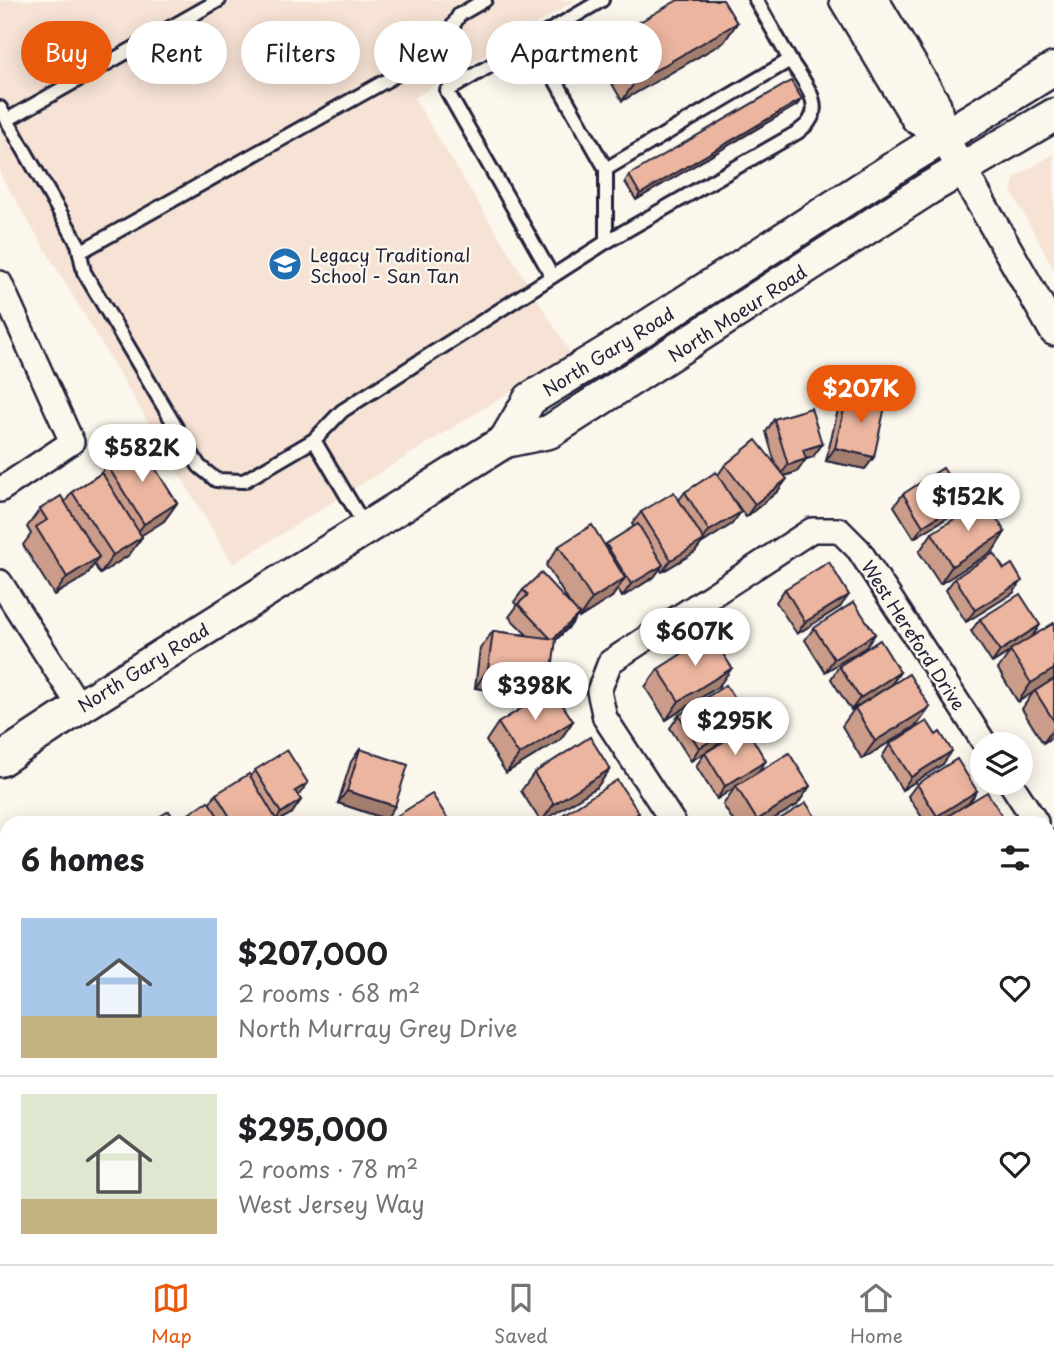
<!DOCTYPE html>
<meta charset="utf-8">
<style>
body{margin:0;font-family:"Playpen Sans",sans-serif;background:#f6f6f6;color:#202124;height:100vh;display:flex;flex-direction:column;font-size:26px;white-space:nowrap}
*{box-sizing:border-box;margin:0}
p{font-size:23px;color:#757577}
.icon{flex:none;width:38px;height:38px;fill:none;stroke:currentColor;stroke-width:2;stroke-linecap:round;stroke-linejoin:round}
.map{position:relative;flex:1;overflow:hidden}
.drawer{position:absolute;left:0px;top:816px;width:1055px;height:450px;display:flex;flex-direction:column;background:#fff;border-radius:21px 21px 0 0;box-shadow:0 4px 18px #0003}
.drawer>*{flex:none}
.guide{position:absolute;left:21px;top:21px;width:700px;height:63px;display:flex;gap:14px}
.tools{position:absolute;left:970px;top:732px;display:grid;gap:14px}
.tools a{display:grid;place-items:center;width:63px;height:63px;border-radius:50%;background:#fff;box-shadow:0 4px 18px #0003;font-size:35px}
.price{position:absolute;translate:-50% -60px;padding:0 16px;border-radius:24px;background:#fff;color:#222;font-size:23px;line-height:46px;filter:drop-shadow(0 2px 4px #0008)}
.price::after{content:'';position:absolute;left:50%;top:42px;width:21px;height:16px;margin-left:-10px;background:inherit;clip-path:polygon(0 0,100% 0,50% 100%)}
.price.current{background:#ea580c;color:#fff}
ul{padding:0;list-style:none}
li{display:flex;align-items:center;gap:21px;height:175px;padding:0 21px}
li+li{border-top:2px solid #e0e0e0}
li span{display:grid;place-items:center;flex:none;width:196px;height:140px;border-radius:0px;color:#555}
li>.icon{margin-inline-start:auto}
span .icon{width:84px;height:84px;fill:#fffc;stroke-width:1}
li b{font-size:30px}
h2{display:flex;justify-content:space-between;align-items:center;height:84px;padding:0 21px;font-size:30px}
.pill{padding:0 24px;border-radius:32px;background:#fff;box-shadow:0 4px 18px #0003;font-size:24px;line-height:63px}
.pill.current{background:#ea580c;color:#fff}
.dock{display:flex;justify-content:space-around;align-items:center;height:98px;border-top:2px solid #e0e0e0;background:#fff;font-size:19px;color:#757577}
.dock a{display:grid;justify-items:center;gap:4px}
.dock .current{color:#ea580c}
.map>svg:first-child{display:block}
</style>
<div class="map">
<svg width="1054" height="1264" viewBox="0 0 1054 1264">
<rect width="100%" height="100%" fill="#fbf7ec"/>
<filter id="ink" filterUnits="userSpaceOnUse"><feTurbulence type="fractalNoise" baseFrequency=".0143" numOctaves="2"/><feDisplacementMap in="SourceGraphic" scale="14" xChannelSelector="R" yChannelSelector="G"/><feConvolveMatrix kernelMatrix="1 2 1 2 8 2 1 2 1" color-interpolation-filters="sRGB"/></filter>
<g filter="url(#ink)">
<g fill="#f6e3d5">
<polygon points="0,0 576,0 414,98 571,354 233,564 0,174"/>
<polygon points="1054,154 1054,269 1011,191 1015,177"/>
</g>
<polygon fill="#a1e4af" stroke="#628375" stroke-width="2" points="843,1258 915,1258 917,1264 832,1264"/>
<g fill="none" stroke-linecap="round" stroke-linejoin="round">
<defs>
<g id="service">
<polyline points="533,41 606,169"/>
<polyline points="0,108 78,244 84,272 199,466 216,480 244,481 314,440"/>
<polyline points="7,120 219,0"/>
<path d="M606 242 798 132C802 128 808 125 810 120 823 102 799 75 790 60"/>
<polyline points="80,252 439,51 459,15 485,0"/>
<polyline points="552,276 447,91 602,0"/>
<polyline points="366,528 314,440 342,411 606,242 606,169 790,60 756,0"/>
</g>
<g id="minor">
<polyline points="0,283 72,442 0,490"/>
<polyline points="0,582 80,707"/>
<polyline points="1010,782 1036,822"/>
<polyline points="673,822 605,718 599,691 610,662 812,530 839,530 859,550 985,744"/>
<polyline points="1048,842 1054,851"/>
<polyline points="234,1258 238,1264"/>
<polyline points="598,1258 601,1264"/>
<polyline points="942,1258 944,1264"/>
<polyline points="17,1264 26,1258"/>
<polyline points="1048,1264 1054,1262"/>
</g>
<g id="tertiary">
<polyline points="844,0 916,119 943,136"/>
<polyline points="874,0 936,104 943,136 1054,331"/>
</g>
<g id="secondary">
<polyline points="505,441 549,432 929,188 1054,115"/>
<polyline points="0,760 80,707 505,441 530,399 614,348 911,157 1054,69"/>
</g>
</defs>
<use href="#service" stroke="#22223b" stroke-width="18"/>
<use href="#minor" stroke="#22223b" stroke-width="28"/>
<use href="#tertiary" stroke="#22223b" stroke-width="33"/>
<use href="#secondary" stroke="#22223b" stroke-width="37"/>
<use href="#service" stroke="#fbf7ec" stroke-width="12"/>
<use href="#minor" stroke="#fbf7ec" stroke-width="23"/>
<use href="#tertiary" stroke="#fbf7ec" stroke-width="28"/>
<use href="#secondary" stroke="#fbf7ec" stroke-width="32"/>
</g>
<g fill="#ca9c89" stroke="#22223b" stroke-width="2">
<polygon points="737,23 724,42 622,101 597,58 610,39"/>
<polygon points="797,105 636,200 625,182 629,175"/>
<polygon points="848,393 874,457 865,469 826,461 839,405"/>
<polygon points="774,419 813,457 806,459 797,472 785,476 778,491 746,517 736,503 732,524 701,544 695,552 662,572 660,569 654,577 622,597 618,589 612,597 579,618 578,615 570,626 556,640 538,697 475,688 480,649 493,631 527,635 509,617 517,606 514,602 523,590 572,607 546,565 559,546 605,546 606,544 634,527 632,524 641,512 679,500 685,492 718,475 725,465 775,463 766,432"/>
<polygon points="107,465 177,503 164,521 141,535 142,537 129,555 100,574 94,564 86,576 54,595 23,545 31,534 27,527 40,509 65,502 72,492 100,474"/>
<polygon points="903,494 955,513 914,538 894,506"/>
<polygon points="1005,532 993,551 940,584 919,552 932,533"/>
<polygon points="955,578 1013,593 966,622 946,590"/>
<polygon points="785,589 840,607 797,634 776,602"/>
<polygon points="980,619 1032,637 1054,623 1054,736 1043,743 1022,709 1034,691 1018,702 998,669 1010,652 992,663 971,631"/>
<polygon points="814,628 875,634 866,647 825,672 805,640"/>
<polygon points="839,666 900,672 891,685 930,707 917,725 862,759 842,726 855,708 851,710 831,679"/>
<polygon points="658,669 719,686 666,720 645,687"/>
<polygon points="679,715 738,732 691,761 670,728"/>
<polygon points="573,721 560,740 506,773 486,741 498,723"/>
<polygon points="936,735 943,764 902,790 882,757 890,744"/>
<polygon points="360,749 386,819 338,803 351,762"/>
<polygon points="705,753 758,772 810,786 797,805 768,822 734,822 723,805 735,787 717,799 696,766"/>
<polygon points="610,769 597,787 541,822 521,791 534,773"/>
<polygon points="255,770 299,795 298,796 301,800 292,813 276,822 177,822 210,803 216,794 250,777"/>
<polygon points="917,784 977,791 969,803 1006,822 925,822 908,796"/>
<polygon points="564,814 632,822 558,822"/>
<polygon points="1054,928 1054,1036 1048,1040 1048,932"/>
<polygon points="7,1051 7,1086 4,1082 0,1085 0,1055"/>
<polygon points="105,1258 206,1258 209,1264 109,1264"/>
<polygon points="305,1258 374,1258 370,1264 301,1264"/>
<polygon points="480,1258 502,1258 493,1264 483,1264"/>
<polygon points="655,1258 752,1258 755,1264 658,1264"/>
</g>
<g fill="#a47f6f" stroke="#22223b" stroke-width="2">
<polygon points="737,23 724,42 622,101 635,82"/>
<polygon points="802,99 797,105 636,200 640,194"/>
<polygon points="822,444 813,457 795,463 803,450"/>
<polygon points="835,448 874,457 865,469 826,461"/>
<polygon points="806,459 797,472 779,477 788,465"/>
<polygon points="787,479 778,491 746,517 755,504"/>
<polygon points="964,500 955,513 914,538 923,526"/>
<polygon points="177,503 164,521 131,542 144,524"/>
<polygon points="741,512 732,524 701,544 695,552 662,572 671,560 703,540 709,531"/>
<polygon points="1005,532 993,551 940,584 952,566"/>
<polygon points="142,537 129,555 100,574 113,555"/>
<polygon points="99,557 86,576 54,595 67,577"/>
<polygon points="663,565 654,577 622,597 631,584"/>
<polygon points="625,578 612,597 579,618 592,599"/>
<polygon points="1022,581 1013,593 966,622 975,610"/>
<polygon points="849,595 840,607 797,634 805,622"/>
<polygon points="579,614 570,626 543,652 552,640"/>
<polygon points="1040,625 1031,638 992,663 1000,651"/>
<polygon points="875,634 866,647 825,672 834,659"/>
<polygon points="732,668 719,686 666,720 679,701"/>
<polygon points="488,669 551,678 538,697 475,688"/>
<polygon points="1054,669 1054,679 1018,702 1031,683"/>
<polygon points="900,672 891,685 851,710 860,698"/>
<polygon points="930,707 917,725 862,759 875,741"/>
<polygon points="747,719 738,732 691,761 699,748"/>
<polygon points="573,721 560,740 506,773 519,755"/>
<polygon points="1054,728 1054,736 1043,743"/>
<polygon points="952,751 943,764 902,790 911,777"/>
<polygon points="766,761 757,773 717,799 725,786"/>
<polygon points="610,769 597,787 541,822 554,804"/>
<polygon points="308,783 299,795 286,803 295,791"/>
<polygon points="810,786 797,805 768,822 755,822 757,820"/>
<polygon points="347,791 395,806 386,819 338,803"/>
<polygon points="977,791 968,804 938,822 932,822 937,816"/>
<polygon points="301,800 292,813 276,822 274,822 281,813"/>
<polygon points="639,813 632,822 624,822"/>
<polygon points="1054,973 1054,980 1048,983 1048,976"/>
<polygon points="0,1012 7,1013 7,1026 0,1025"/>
<polygon points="1054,1031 1054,1036 1048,1040 1048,1039"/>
<polygon points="7,1073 7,1078 4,1082 0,1085 0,1080 3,1076"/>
<polygon points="150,1258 168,1258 158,1264 141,1264"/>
<polygon points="493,1258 502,1258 493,1264 489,1264"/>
<polygon points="705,1258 718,1258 708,1264 694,1264"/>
</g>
<g fill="#ebb59f" stroke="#22223b" stroke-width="2">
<polygon points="678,0 723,0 737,23 635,82 610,39"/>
<polygon points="791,81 802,99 640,194 629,175"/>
<polygon points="848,393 886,402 874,457 835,448"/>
<polygon points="811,408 822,444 803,450 806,459 788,465 774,419"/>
<polygon points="756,440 787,479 755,504 725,465"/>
<polygon points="140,444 177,503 144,524 107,465"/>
<polygon points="943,468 964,500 923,526 903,494"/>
<polygon points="716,472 741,512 709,531 685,492"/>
<polygon points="102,473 142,537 113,555 72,492"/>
<polygon points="674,492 704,540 671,560 641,512"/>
<polygon points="61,496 99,557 67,577 36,527 47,520 40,509"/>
<polygon points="985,500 1005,532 952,566 932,533"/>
<polygon points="638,524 663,565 631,584 606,544"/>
<polygon points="592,525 625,578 592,599 559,546"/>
<polygon points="994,553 1004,569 1012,564 1022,581 975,610 955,578"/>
<polygon points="829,562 849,595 805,622 785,589"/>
<polygon points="541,573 579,614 553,639 551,639 518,604 528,595 523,590"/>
<polygon points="1020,594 1040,625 1000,651 980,619"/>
<polygon points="854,602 875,634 834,659 814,628"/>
<polygon points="1054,623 1054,669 1031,683 1010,650"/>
<polygon points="493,631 556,639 551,678 488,669"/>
<polygon points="711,635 732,668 679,701 658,669"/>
<polygon points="880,640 900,672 860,698 839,666"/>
<polygon points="909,674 930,707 875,741 855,708"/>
<polygon points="1054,679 1054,721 1035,691"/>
<polygon points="726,685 747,719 699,748 679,715"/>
<polygon points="552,689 573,721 519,755 498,723"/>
<polygon points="927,721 936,735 940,732 952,751 911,777 890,744"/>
<polygon points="746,728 766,761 725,786 705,753"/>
<polygon points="590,737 610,769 554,804 534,773"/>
<polygon points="360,749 408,765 395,806 347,791"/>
<polygon points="287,750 308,783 295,791 301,800 281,813 255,770"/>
<polygon points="789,753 810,786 757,820 736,786"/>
<polygon points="957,759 977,791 937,816 917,784"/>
<polygon points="249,774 276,819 270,822 233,822 216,794"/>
<polygon points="617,780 639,813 624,822 569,822 564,814"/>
<polygon points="987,792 1006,822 938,822"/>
<polygon points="432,794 450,822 394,822 392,819"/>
<polygon points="208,801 222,822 177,822"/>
<polygon points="806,803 816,818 809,822 775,822"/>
<polygon points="169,811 176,822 150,822"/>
<polygon points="1048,899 1054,908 1054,909 1048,913"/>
<polygon points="1054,928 1054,973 1048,976 1048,932"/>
<polygon points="0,974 7,975 7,1013 0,1012"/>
<polygon points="1054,980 1054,1012 1048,1003 1048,983"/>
<polygon points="7,1051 7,1073 3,1076 0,1072 0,1055"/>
<polygon points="130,1258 150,1258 141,1264 133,1264"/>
<polygon points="165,1258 206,1258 209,1264 156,1264"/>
<polygon points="311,1258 374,1258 365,1264 314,1264"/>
<polygon points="506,1258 550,1258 554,1264 508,1264 505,1259"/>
<polygon points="670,1258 705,1258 694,1264 673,1264"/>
<polygon points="715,1258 752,1258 755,1264 704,1264"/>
</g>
</g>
<defs>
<symbol id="school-disc" viewBox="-11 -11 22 22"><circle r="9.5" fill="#1f6fb2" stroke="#fbf7ec"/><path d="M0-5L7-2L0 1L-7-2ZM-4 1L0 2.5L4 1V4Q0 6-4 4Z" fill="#fff"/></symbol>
</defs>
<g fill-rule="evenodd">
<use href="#school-disc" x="266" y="245" width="38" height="38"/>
</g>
<g text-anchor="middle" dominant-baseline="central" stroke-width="5" stroke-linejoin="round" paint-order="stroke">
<g font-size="18" fill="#22223b" stroke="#fbf7ec" text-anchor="start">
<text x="310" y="254">Legacy Traditional<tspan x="310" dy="21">School - San Tan</tspan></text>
</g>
<g font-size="18" fill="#22223b" stroke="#fbf7ec">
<text transform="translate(737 313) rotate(-33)">North Moeur Road</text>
<text transform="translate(608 351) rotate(-32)">North Gary Road</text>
<text transform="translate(914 635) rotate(57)">West Hereford Drive</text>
<text transform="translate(143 667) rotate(-32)">North Gary Road</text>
</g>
</g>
</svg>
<div class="tools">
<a><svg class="icon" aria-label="layers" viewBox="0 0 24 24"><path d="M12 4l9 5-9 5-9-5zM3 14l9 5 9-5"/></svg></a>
</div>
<b class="price current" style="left:861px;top:425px">$207K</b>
<b class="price" style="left:142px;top:484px">$582K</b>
<b class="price" style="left:968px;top:533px">$152K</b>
<b class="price" style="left:695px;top:668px">$607K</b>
<b class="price" style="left:535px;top:722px">$398K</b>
<b class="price" style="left:735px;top:757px">$295K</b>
<div class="guide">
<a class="pill current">Buy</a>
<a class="pill">Rent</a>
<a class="pill">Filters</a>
<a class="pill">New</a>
<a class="pill">Apartment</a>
</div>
<section class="drawer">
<h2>6 homes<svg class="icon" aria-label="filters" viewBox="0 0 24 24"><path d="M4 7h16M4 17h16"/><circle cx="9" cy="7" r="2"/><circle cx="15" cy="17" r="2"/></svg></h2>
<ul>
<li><span style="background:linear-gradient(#a9c7e8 70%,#c2b280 0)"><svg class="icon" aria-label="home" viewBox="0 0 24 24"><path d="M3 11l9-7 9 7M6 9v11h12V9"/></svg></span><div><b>$207,000</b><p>2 rooms · 68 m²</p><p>North Murray Grey Drive</p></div><svg class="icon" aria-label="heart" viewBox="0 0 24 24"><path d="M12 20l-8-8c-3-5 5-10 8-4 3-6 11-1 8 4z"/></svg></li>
<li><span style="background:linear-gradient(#dfe7d0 75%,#c2b280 0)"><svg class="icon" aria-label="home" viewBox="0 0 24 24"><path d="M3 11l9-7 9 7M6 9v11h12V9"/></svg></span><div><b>$295,000</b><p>2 rooms · 78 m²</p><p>West Jersey Way</p></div><svg class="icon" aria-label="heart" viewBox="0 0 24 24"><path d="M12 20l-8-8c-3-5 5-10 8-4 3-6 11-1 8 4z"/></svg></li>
</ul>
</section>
</div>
<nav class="dock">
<a class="current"><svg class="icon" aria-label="map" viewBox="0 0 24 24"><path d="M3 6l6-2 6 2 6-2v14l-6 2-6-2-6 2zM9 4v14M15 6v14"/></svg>Map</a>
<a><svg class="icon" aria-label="saved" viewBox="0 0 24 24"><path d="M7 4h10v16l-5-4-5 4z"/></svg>Saved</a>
<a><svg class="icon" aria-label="home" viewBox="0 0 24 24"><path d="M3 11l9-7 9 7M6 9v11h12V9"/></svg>Home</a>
</nav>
